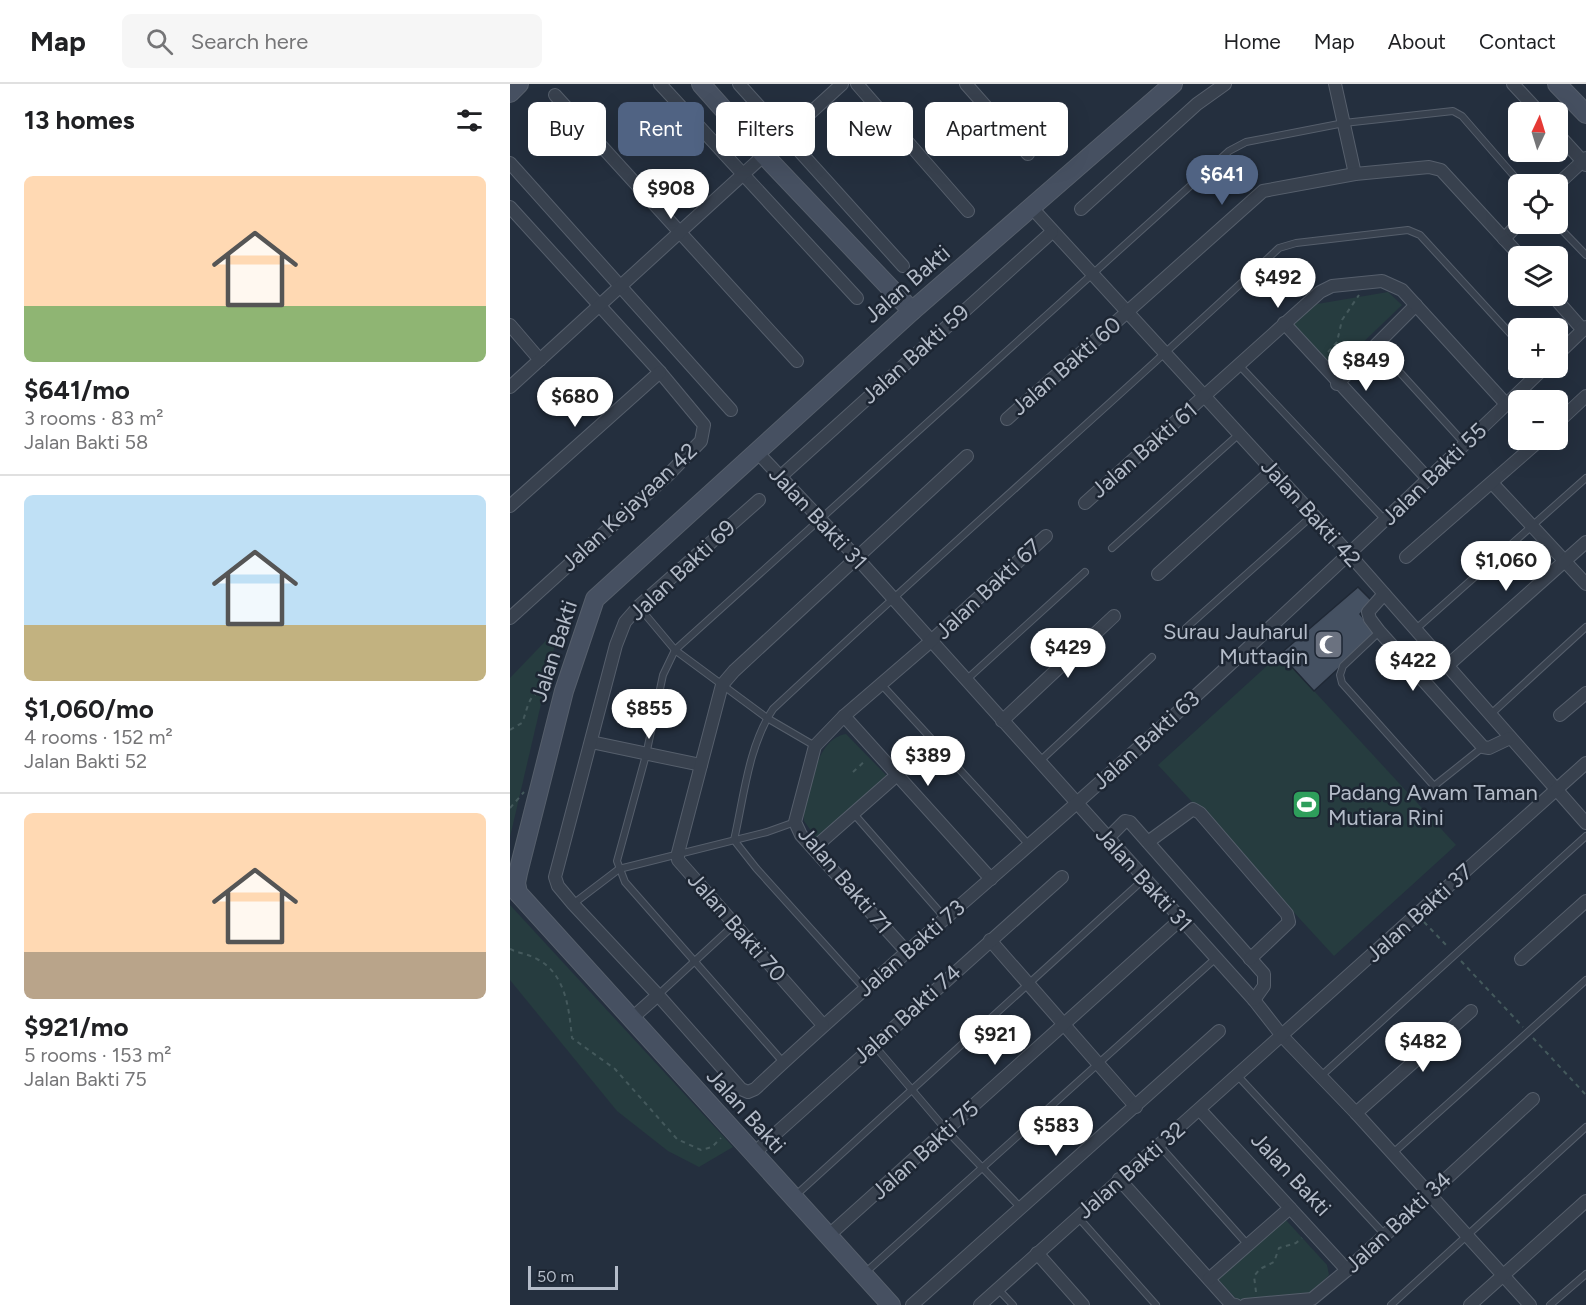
<!DOCTYPE html>
<meta charset="utf-8">
<style>
body{margin:0;font-family:Figtree,sans-serif;background:#f6f6f6;color:#202124;height:100vh;display:flex;flex-direction:column;font-size:22px;white-space:nowrap}
*{box-sizing:border-box;margin:0}
p{font-size:20px;color:#757577}
.icon{flex:none;width:33px;height:33px;fill:none;stroke:currentColor;stroke-width:2;stroke-linecap:round;stroke-linejoin:round}
.map{position:relative;flex:1;overflow:hidden}
.details{display:flex;flex-direction:column;background:#fff;width:510px}
.details>*{flex:none}
.guide{position:absolute;left:18px;top:18px;width:570px;height:54px;display:flex;gap:12px}
.needle{width:39px;rotate:4deg}
.tools{position:absolute;left:998px;top:18px;display:grid;gap:12px}
.tools a{display:grid;place-items:center;width:60px;height:60px;border-radius:9px;background:#fff;box-shadow:0 6px 24px #0002;font-size:30px}
.scale{position:absolute;left:18px;bottom:15px;width:90px;box-sizing:border-box;padding-left:6px;border:3px solid #b4bcc9;border-top:0;font-size:16px;line-height:21px;white-space:nowrap;color:#b4bcc9;-webkit-text-stroke:4px #1d2633;paint-order:stroke}
.price{position:absolute;translate:-50% -51px;padding:0 14px;border-radius:21px;background:#fff;color:#222;font-size:20px;line-height:39px;filter:drop-shadow(0 2px 3px #0008)}
.price::after{content:'';position:absolute;left:50%;top:36px;width:18px;height:14px;margin-left:-9px;background:inherit;clip-path:polygon(0 0,100% 0,50% 100%)}
.price.current{background:#506383;color:#fff}
ul{padding:0;list-style:none}
li{display:grid;align-content:center;gap:12px;height:318px;padding:0 24px}
li+li{border-top:2px solid #e0e0e0}
li span{display:grid;place-items:center;height:186px;border-radius:9px;color:#555}
li>.icon{margin-inline-start:auto}
span .icon{width:108px;height:108px;fill:#fffc;stroke-width:1}
li b{font-size:26px}
h2{display:flex;justify-content:space-between;align-items:center;height:72px;padding:0 24px;font-size:26px}
.pill{padding:0 21px;border-radius:9px;background:#fff;box-shadow:0 6px 24px #0002;font-size:21px;line-height:54px}
.pill.current{background:#506383;color:#fff}
header{display:flex;align-items:center;gap:36px;box-sizing:border-box;height:84px;padding:0 30px;background:#fff;border-bottom:2px solid #e0e0e0}
header strong{font-size:28px}
nav{display:flex;gap:33px;margin-inline-start:auto;font-size:21px}
.search{width:420px;height:54px;background:#f6f6f6;display:flex;align-items:center;gap:15px;box-sizing:border-box;padding:0 21px;border-radius:9px;color:#757577;font-size:22px}
main{display:flex;flex:1;min-height:0}
.map>svg:first-child{display:block}
</style>
<header>
<strong>Map</strong>
<div class="search"><svg class="icon" aria-label="search" viewBox="0 0 24 24"><circle cx="10" cy="10" r="6"/><path d="M15 15l6 6"/></svg>Search here</div>
<nav><a>Home</a><a>Map</a><a>About</a><a>Contact</a></nav>
</header>
<main>
<section class="details">
<h2>13 homes<svg class="icon" aria-label="filters" viewBox="0 0 24 24"><path d="M4 7h16M4 17h16"/><circle cx="9" cy="7" r="2"/><circle cx="15" cy="17" r="2"/></svg></h2>
<ul>
<li><span style="background:linear-gradient(#ffd9b3 70%,#8fb573 0)"><svg class="icon" aria-label="home" viewBox="0 0 24 24"><path d="M3 11l9-7 9 7M6 9v11h12V9"/></svg></span><div><b>$641/mo</b><p>3 rooms · 83 m²</p><p>Jalan Bakti 58</p></div></li>
<li><span style="background:linear-gradient(#bfe0f5 70%,#c2b280 0)"><svg class="icon" aria-label="home" viewBox="0 0 24 24"><path d="M3 11l9-7 9 7M6 9v11h12V9"/></svg></span><div><b>$1,060/mo</b><p>4 rooms · 152 m²</p><p>Jalan Bakti 52</p></div></li>
<li><span style="background:linear-gradient(#ffd9b3 75%,#b9a48a 0)"><svg class="icon" aria-label="home" viewBox="0 0 24 24"><path d="M3 11l9-7 9 7M6 9v11h12V9"/></svg></span><div><b>$921/mo</b><p>5 rooms · 153 m²</p><p>Jalan Bakti 75</p></div></li>
</ul>
</section>
<div class="map">
<svg width="1076" height="1221" viewBox="0 0 1076 1221">
<rect width="100%" height="100%" fill="#242f3e"/>
<g fill="#263c3f">
<polygon points="878,208 892,221 823,287 781,240 807,220"/>
<polygon points="49,543 0,753 0,594"/>
<polygon points="770,570 946,761 824,872 648,681"/>
<path d="M336 650 378 693 307 755 294 737V727C301 703 306 655 336 650Z"/>
<polygon points="0,821 214,1053 223,1063 189,1083 158,1067 107,1027 0,896"/>
<polygon points="775,1135 817,1181 819,1191 801,1209 729,1218 706,1193"/>
</g>
<polygon fill="#455162" stroke="#1f2835" stroke-width="1.5" points="848,503 862,517 850,530 866,550 804,607 770,570"/>
<g fill="none" stroke-linecap="round" stroke-linejoin="round">
<defs>
<g id="lane">
<polyline points="1046,140 1076,171"/>
<polyline points="866,262 955,360"/>
<polyline points="728,280 875,436"/>
<polyline points="602,464 728,351"/>
<polyline points="129,523 165,566 257,634 305,662"/>
<polyline points="676,544 803,431"/>
<polyline points="906,545 1076,394"/>
<polyline points="869,548 833,582 830,591 832,599 924,702 973,663"/>
<polyline points="455,597 575,488"/>
<polyline points="371,600 519,761"/>
<polyline points="981,630 1076,543"/>
<polyline points="530,677 642,573"/>
<polyline points="344,730 435,834"/>
<polyline points="63,820 109,785 257,748 285,738"/>
<path d="M354 904 246 784 224 756C234 713 238 663 263 625 430 469 602 320 769 164L786 159 898 146 910 151 1008 258"/>
<polyline points="148,911 224,841"/>
<polyline points="363,960 437,1047 511,1124"/>
<polyline points="273,978 115,798 107,777 136,671 153,591 165,566 719,67 736,58 834,39 943,27 952,32 1011,100"/>
<polyline points="727,991 875,1151"/>
<polyline points="810,993 1076,752"/>
<polyline points="649,1061 738,1161"/>
<polyline points="883,1069 1076,896"/>
<polyline points="286,1111 634,795"/>
<polyline points="568,1133 646,1221"/>
<polyline points="356,1188 706,874"/>
<polyline points="488,1205 503,1221"/>
<polyline points="881,1221 1076,1043"/>
<polyline points="1040,1221 1076,1190"/>
</g>
<g id="street">
<polyline points="150,0 347,214"/>
<polyline points="229,0 393,182"/>
<polyline points="347,0 458,127"/>
<polyline points="456,0 518,70"/>
<polyline points="825,0 845,90"/>
<polyline points="1003,0 1029,28"/>
<polyline points="45,11 287,277"/>
<polyline points="1047,49 1076,81"/>
<polyline points="0,79 221,326"/>
<polyline points="1047,101 1076,74"/>
<polyline points="0,123 150,288 194,341 191,357 158,391 0,534"/>
<polyline points="522,124 840,471 1076,739"/>
<polyline points="571,125 687,20 715,0"/>
<polyline points="994,155 1008,140"/>
<polyline points="1043,212 1073,246"/>
<polyline points="774,239 918,395"/>
<polyline points="0,241 30,276"/>
<polyline points="1047,271 1076,243"/>
<polyline points="827,300 906,221"/>
<polyline points="0,303 332,0"/>
<polyline points="497,335 753,107 845,90 919,83 931,86 1010,172"/>
<polyline points="1047,339 1076,312"/>
<polyline points="248,369 347,474 744,916 773,953 846,1029 1020,1221"/>
<polyline points="270,393 542,148"/>
<polyline points="983,400 1076,500"/>
<polyline points="575,419 810,208 822,202 872,197 892,206 996,320"/>
<polyline points="0,422 150,288"/>
<polyline points="896,473 1030,356"/>
<polyline points="648,490 763,386"/>
<polyline points="874,510 858,528 860,535 869,547 973,663 979,664 1000,654"/>
<polyline points="937,582 1076,458"/>
<polyline points="1050,631 1076,609"/>
<polyline points="334,632 481,795"/>
<polyline points="492,637 604,532"/>
<polyline points="81,658 191,681"/>
<polyline points="598,754 615,737 620,738 754,890 754,902 744,916"/>
<polyline points="638,758 683,725 690,729 777,830 779,838 740,875"/>
<polyline points="304,764 387,691"/>
<polyline points="480,856 626,1023"/>
<polyline points="396,867 291,751 285,738 305,662 334,632 420,558 536,452"/>
<polyline points="1011,875 1076,817"/>
<path d="M148 911 231 1005 238 1008 245 1005C334 921 426 843 518 762 694 608 865 447 1034 284"/>
<polyline points="121,935 148,911 63,820 48,802 45,793 106,561 115,538 129,522 249,416"/>
<polyline points="313,941 168,776 168,769 212,601 224,587 457,372"/>
<polyline points="690,1026 837,1186"/>
<polyline points="846,1029 961,927"/>
<polyline points="243,1070 552,793"/>
<polyline points="609,1095 721,1220 726,1221"/>
<polyline points="318,1152 671,835"/>
<polyline points="527,1169 573,1221"/>
<polyline points="699,1195 780,1124"/>
<polyline points="402,1221 709,947"/>
<polyline points="470,1221 1076,679"/>
<polyline points="735,1221 802,1215 837,1186 1023,1015"/>
<polyline points="960,1221 1076,1117"/>
</g>
<g id="secondary">
<polyline points="191,0 254,71 402,227"/>
<polyline points="1047,0 1076,30"/>
<polyline points="0,9 9,0"/>
<polyline points="381,1221 8,809 6,799 8,789 54,607 85,515 402,227 663,0"/>
</g>
</defs>
<use href="#lane" stroke="#565f6c" stroke-width="8"/>
<use href="#street" stroke="#565f6c" stroke-width="14"/>
<use href="#secondary" stroke="#565f6c" stroke-width="20"/>
<g stroke="#44595c" stroke-width="2" stroke-dasharray="4.5 4.5" stroke-linecap="butt">
<polyline points="818,268 827,258 832,236 849,211"/>
<path d="M0 646 12 639C19 622 17 608 39 606"/>
<polyline points="343,688 356,676"/>
<polyline points="0,724 14,708"/>
<polyline points="914,838 939,864"/>
<path d="M0 865C8 869 18 870 27 875 56 890 59 925 62 954L105 985 167 1055 191 1066 202 1063 211 1054"/>
<polyline points="951,877 1013,943"/>
<polyline points="1023,954 1076,1011"/>
<polyline points="746,1208 744,1192 750,1185 764,1178 769,1164 786,1159 792,1154"/>
</g>
<use href="#lane" stroke="#38414e" stroke-width="6"/>
<use href="#street" stroke="#38414e" stroke-width="12"/>
<use href="#secondary" stroke="#465061" stroke-width="18"/>
</g>
<defs>
<symbol id="mosque-square" viewBox="-11 -11 22 22"><rect x="-9" y="-9" width="18" height="18" rx="4" fill="#6b7280" stroke="#1d2633"/><path d="M3.5-4.9A6 6 0 1 0 3.5 4.9A5 5 0 1 1 3.5-4.9Z" fill="#fff"/></symbol>
<symbol id="stadium-square" viewBox="-11 -11 22 22"><rect x="-9" y="-9" width="18" height="18" rx="4" fill="#2e9e5b" stroke="#1d2633"/><path d="M0-5a6.5 5 0 1 0 0 10a6.5 5 0 1 0 0-10ZM-3.5-1.8h7v3.6h-7Z" fill="#fff"/></symbol>
</defs>
<g fill-rule="evenodd">
<use href="#mosque-square" x="802" y="544" width="33" height="33"/>
<use href="#stadium-square" x="780" y="704" width="33" height="33"/>
</g>
<g text-anchor="middle" dominant-baseline="central" stroke-width="5" stroke-linejoin="round" paint-order="stroke">
<g font-size="22" fill="#b4bcc9" stroke="#1d2633">
<text transform="translate(397 200) rotate(-41)">Jalan Bakti</text>
<text transform="translate(405 270) rotate(-42)">Jalan Bakti 59</text>
<text transform="translate(556 282) rotate(-41)">Jalan Bakti 60</text>
<text transform="translate(634 366) rotate(-41)">Jalan Bakti 61</text>
<text transform="translate(924 390) rotate(-44)">Jalan Bakti 55</text>
<text transform="translate(119 423) rotate(-43)">Jalan Kejayaan 42</text>
<text transform="translate(801 429) rotate(48)">Jalan Bakti 42</text>
<text transform="translate(308 434) rotate(47)">Jalan Bakti 31</text>
<text transform="translate(172 486) rotate(-43)">Jalan Bakti 69</text>
<text transform="translate(478 505) rotate(-43)">Jalan Bakti 67</text>
<text transform="translate(44 567) rotate(-72)">Jalan Bakti</text>
<text transform="translate(636 656) rotate(-42)">Jalan Bakti 63</text>
<text transform="translate(634 795) rotate(48)">Jalan Bakti 31</text>
<text transform="translate(335 796) rotate(50)">Jalan Bakti 71</text>
<text transform="translate(909 829) rotate(-42)">Jalan Bakti 37</text>
<text transform="translate(227 843) rotate(49)">Jalan Bakti 70</text>
<text transform="translate(401 864) rotate(-41)">Jalan Bakti 73</text>
<text transform="translate(397 930) rotate(-42)">Jalan Bakti 74</text>
<text transform="translate(236 1027) rotate(48)">Jalan Bakti</text>
<text transform="translate(415 1066) rotate(-42)">Jalan Bakti 75</text>
<text transform="translate(621 1086) rotate(-41)">Jalan Bakti 32</text>
<text transform="translate(781 1090) rotate(47)">Jalan Bakti</text>
<text transform="translate(888 1138) rotate(-43)">Jalan Bakti 34</text>
</g>
<g font-size="22" fill="#b4bcc9" stroke="#1d2633" text-anchor="end">
<text x="798" y="547">Surau Jauharul<tspan x="798" dy="25">Muttaqin</tspan></text>
<text x="818" y="708" text-anchor="start">Padang Awam Taman<tspan x="818" dy="25">Mutiara Rini</tspan></text>
</g>
</g>
</svg>
<div class="tools">
<a><svg class="needle" viewBox="-14 -14 28 28"><path d="M0-13l5 13h-10z" fill="#e53935"/><path d="M0 13l5-13h-10z" fill="#757577"/></svg></a>
<a><svg class="icon" aria-label="locate" viewBox="0 0 24 24"><circle cx="12" cy="12" r="6"/><path d="M12 2v4M12 18v4M2 12h4M18 12h4"/></svg></a>
<a><svg class="icon" aria-label="layers" viewBox="0 0 24 24"><path d="M12 4l9 5-9 5-9-5zM3 14l9 5 9-5"/></svg></a>
<a>+</a>
<a>−</a>
</div>
<div class="scale">50 m</div>
<b class="price current" style="left:712px;top:122px">$641</b>
<b class="price" style="left:161px;top:136px">$908</b>
<b class="price" style="left:768px;top:225px">$492</b>
<b class="price" style="left:856px;top:308px">$849</b>
<b class="price" style="left:65px;top:344px">$680</b>
<b class="price" style="left:996px;top:508px">$1,060</b>
<b class="price" style="left:558px;top:595px">$429</b>
<b class="price" style="left:903px;top:608px">$422</b>
<b class="price" style="left:139px;top:656px">$855</b>
<b class="price" style="left:418px;top:703px">$389</b>
<b class="price" style="left:485px;top:982px">$921</b>
<b class="price" style="left:913px;top:989px">$482</b>
<b class="price" style="left:546px;top:1073px">$583</b>
<div class="guide">
<a class="pill">Buy</a>
<a class="pill current">Rent</a>
<a class="pill">Filters</a>
<a class="pill">New</a>
<a class="pill">Apartment</a>
</div>
</div>
</main>
